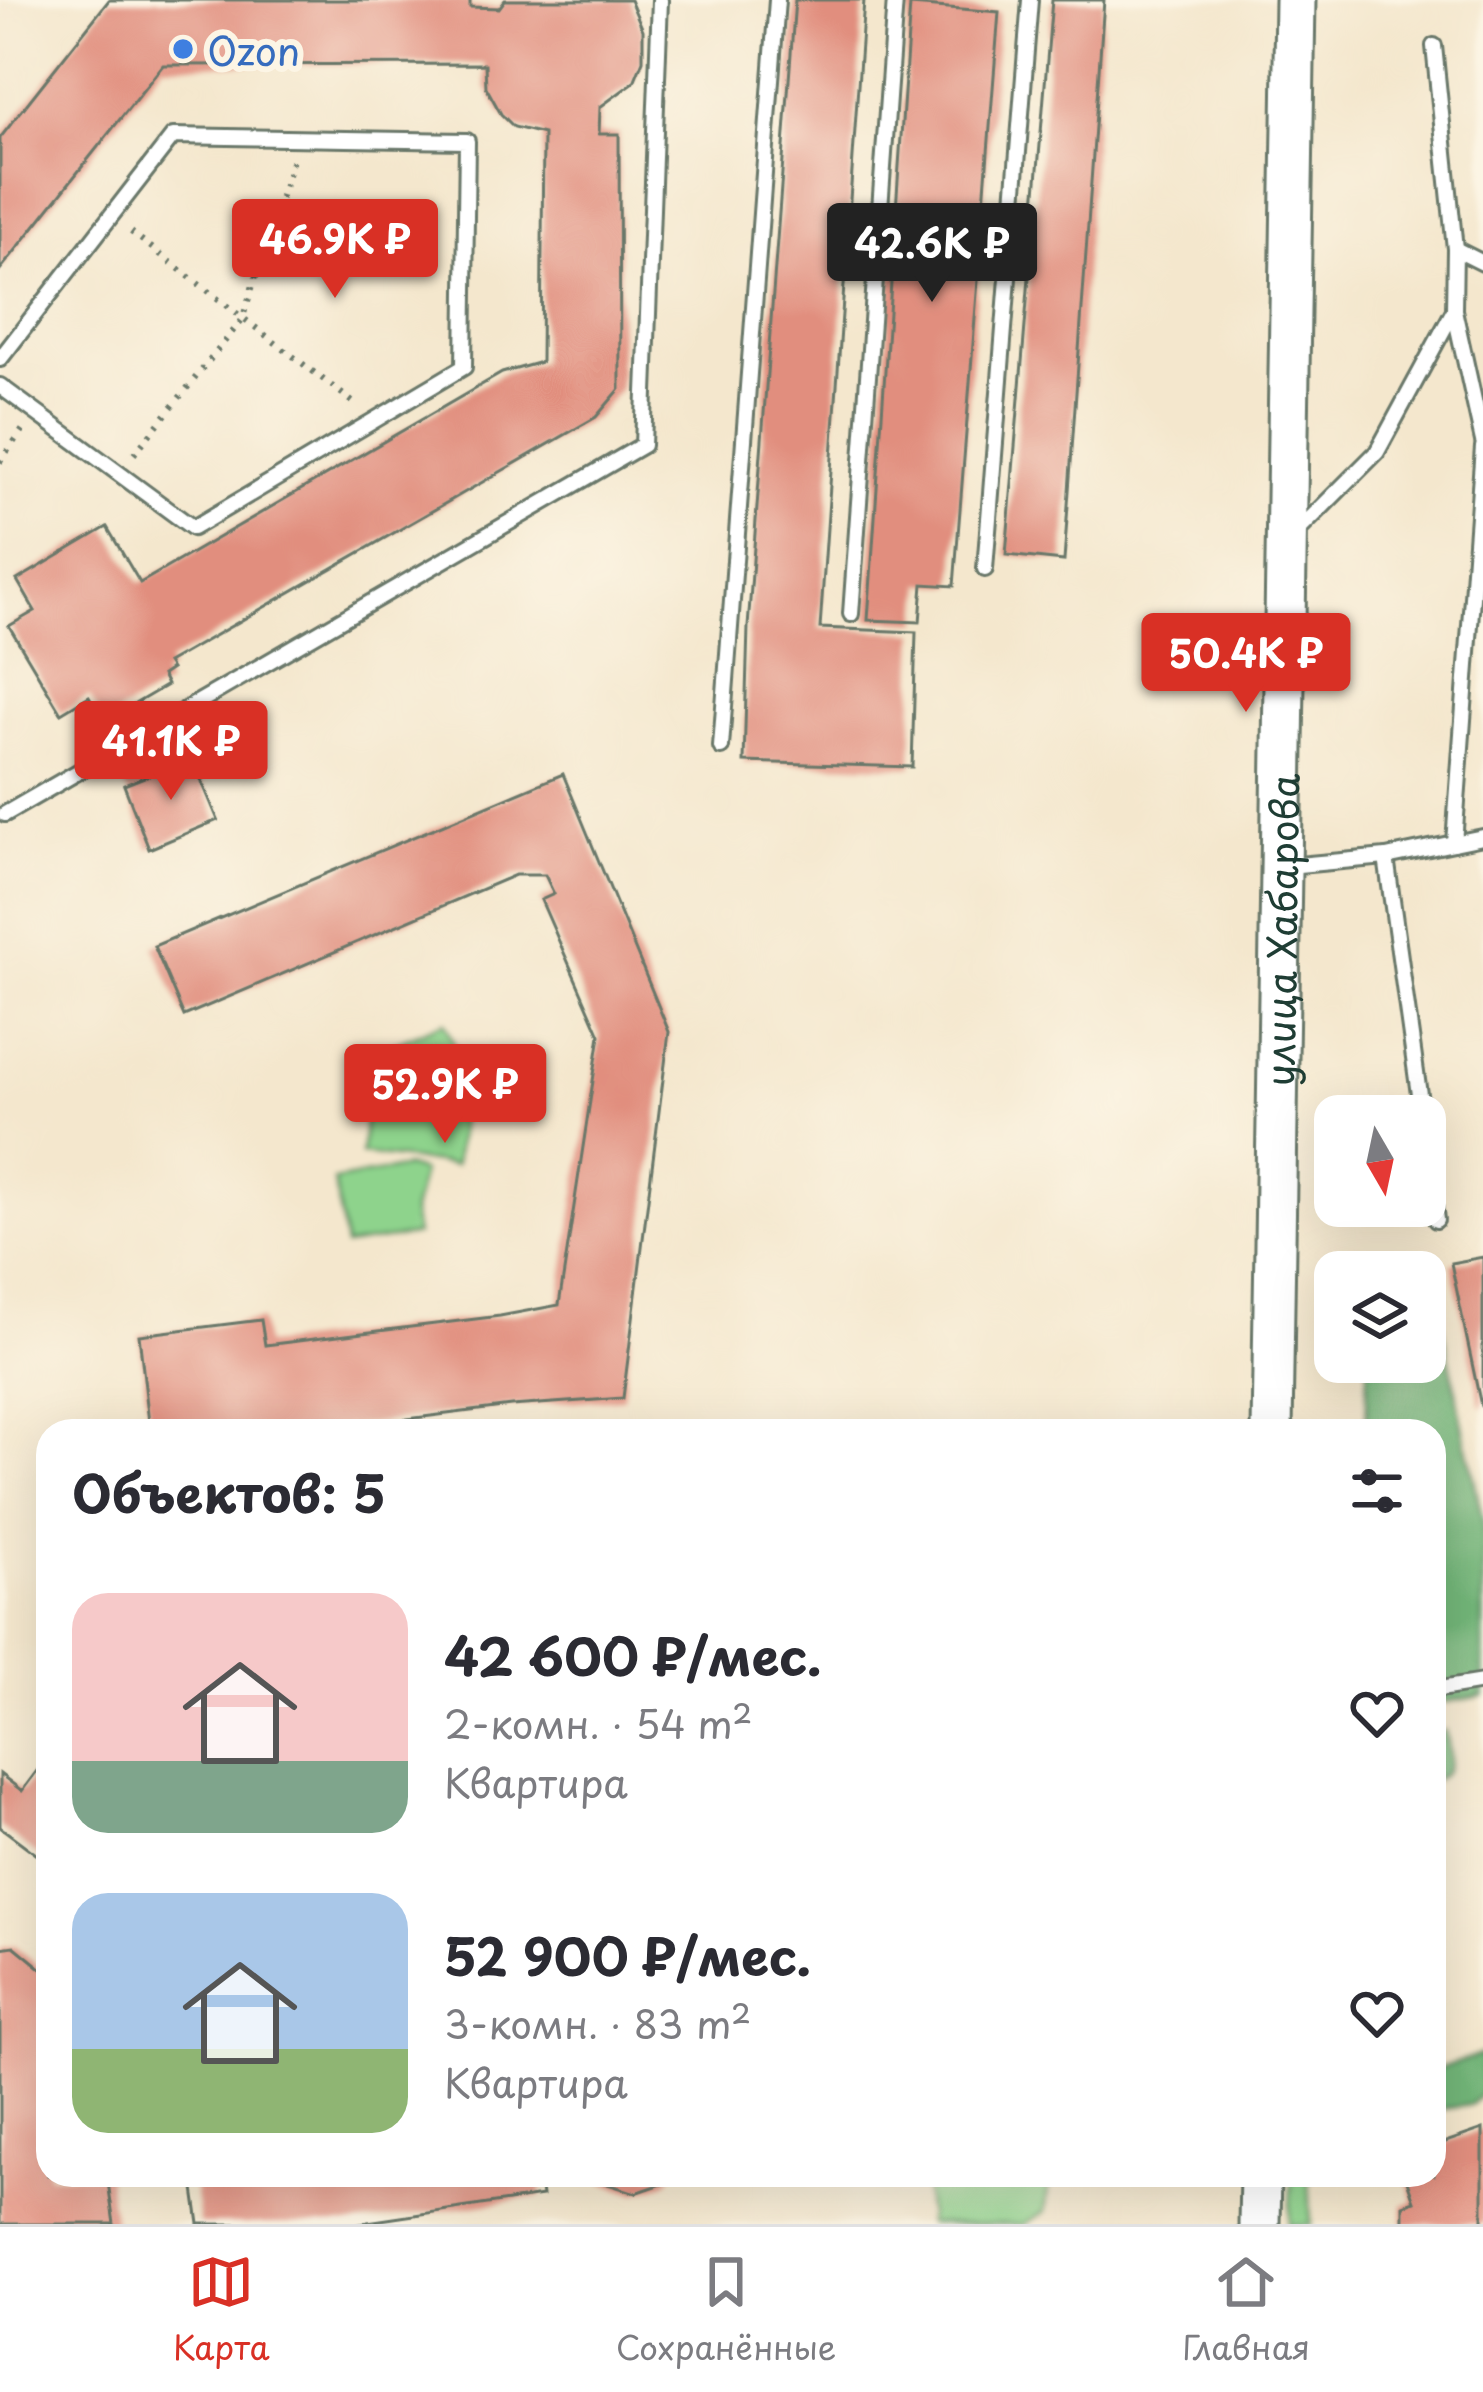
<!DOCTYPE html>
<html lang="ru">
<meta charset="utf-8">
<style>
body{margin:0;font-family:"Playpen Sans",sans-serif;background:#f7f7f7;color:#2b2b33;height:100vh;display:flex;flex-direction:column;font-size:45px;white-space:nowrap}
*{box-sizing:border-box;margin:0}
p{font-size:39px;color:#7c7c81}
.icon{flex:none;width:66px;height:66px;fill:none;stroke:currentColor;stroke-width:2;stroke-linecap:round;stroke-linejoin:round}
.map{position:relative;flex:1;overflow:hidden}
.panel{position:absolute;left:36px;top:1419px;width:1410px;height:768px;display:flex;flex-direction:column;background:#fff;border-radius:36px;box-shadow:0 12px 48px #0002}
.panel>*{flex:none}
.needle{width:78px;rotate:171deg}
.fabs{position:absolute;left:1314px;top:1095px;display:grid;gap:24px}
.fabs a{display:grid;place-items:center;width:132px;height:132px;border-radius:24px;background:#fff;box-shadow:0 12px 48px #0002;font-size:60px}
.price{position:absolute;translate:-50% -102px;padding:0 27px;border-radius:12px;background:#d93025;color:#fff;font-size:39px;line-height:78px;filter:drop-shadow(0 3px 6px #0008)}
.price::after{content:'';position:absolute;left:50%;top:72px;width:36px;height:27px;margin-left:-18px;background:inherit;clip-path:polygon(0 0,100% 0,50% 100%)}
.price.current{background:#222;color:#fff}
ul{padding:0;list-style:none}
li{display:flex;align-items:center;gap:36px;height:300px;padding:0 36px}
li span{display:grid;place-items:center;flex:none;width:336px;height:240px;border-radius:36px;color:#555}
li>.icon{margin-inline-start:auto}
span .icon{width:144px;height:144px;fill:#fffc;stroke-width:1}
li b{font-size:51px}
h2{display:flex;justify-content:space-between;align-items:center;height:144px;padding:0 36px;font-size:51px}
.tabs{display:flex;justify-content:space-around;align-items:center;height:168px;border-top:3px solid #e1e1e2;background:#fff;font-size:33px;color:#7c7c81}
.tabs a{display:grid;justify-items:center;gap:6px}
.tabs .current{color:#d93025}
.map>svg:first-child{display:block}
</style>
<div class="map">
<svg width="1483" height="2224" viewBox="0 0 1483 2224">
<rect width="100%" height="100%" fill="#fcf5e5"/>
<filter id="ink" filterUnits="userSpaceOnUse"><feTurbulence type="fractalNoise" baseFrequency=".00833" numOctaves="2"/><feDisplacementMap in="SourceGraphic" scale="24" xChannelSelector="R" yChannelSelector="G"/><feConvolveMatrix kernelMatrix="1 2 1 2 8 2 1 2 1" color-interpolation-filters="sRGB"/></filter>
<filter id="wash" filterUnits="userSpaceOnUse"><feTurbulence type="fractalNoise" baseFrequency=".004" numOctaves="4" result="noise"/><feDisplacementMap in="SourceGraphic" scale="48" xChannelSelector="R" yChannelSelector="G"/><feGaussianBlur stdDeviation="2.7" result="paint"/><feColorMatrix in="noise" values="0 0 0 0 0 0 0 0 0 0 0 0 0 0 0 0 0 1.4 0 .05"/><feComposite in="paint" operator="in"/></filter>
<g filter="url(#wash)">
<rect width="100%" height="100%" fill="#f4e7cd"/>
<g fill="#8ed38c" stroke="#568860" stroke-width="3">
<polygon points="444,1022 463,1064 459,1095 358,1078 359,1059"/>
<polygon points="368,1093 462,1104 455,1165 361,1154"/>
<polygon points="407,1167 422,1172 412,1212 416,1235 345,1246 334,1181"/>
<polygon points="925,2175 1050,2175 1045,2212 1023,2224 927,2224"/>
<polygon points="1292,2175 1309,2177 1311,2224 1289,2224"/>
</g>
<g fill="#72b578" stroke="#487956" stroke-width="3">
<polygon points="1432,1274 1483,1523 1483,1696 1434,1704 1434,1431 1366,1431 1368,1362 1425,1362 1425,1276"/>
<path d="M1446 1731C1449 1751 1458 1771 1434 1780V1732Z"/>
<polygon points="1483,2054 1483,2092 1470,2105 1434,2110 1434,2070"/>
</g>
<g id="blocks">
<g fill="#e18e7e">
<polygon points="109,0 470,0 470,7 499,8 505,0 630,0 643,30 643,60 634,82 600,107 599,134 619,134 620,389 596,417 167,663 171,669 162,675 167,685 104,722 89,696 61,713 9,626 35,611 17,580 107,527 140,583 502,373 541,362 543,134 514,127 501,114 486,87 485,64 163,65 0,270 0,138"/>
<polygon points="795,0 864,0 820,628 916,632 912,767 744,762 748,627"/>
<polygon points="1052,0 1104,0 1064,561 1006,555"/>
<polygon points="910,5 999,12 954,586 923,584 920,622 868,620"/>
<polygon points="192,758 218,820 149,849 124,785"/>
<polygon points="563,774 669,1032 623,1398 511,1406 311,1431 150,1431 139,1335 261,1320 265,1345 500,1316 559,1305 600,1035 541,900 554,894 545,875 515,875 184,1016 154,946"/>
<polygon points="1483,1257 1483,1406 1481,1406 1451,1263"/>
<polygon points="48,1756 48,1863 0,1827 0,1774 22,1791"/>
<polygon points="14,1946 48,1974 48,2175 107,2175 114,2224 0,2224 0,1948"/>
<polygon points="1483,2129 1483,2224 1403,2224 1403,2205 1414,2201 1405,2175 1434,2175 1434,2146"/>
<polygon points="192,2175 539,2175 542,2196 354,2224 199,2224"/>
<polygon points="597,2175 673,2175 668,2182 636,2193 604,2183"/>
</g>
</g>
</g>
<g filter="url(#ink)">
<use href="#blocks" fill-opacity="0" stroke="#6a786a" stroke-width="3"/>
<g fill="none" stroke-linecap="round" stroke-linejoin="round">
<defs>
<g id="service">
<polyline points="1455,249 1483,263"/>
<polyline points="1454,310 1483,441"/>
<polyline points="0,359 173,136 467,141 464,367 193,528 0,386"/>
<polyline points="1295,534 1377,452 1454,310 1455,249 1434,46"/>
<polyline points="985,569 1030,0"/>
<polyline points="851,614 895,0"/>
<polyline points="721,747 777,0"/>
<polyline points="5,814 643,445 660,0"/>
<polyline points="1454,843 1483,447"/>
<polyline points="1386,857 1422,1116"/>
<polyline points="1287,866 1386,857 1483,837"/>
<polyline points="1425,1137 1436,1220"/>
<polyline points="1434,1690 1483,1682"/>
</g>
<g id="secondary">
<path id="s1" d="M1272 1431 1295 0"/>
<polyline points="1259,2224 1260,2175"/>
</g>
</defs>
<use href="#service" stroke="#6a786a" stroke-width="20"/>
<use href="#secondary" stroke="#6a786a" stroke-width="45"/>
<g stroke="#6a786a" stroke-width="6" stroke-dasharray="3 9" stroke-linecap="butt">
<polyline points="131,232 354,403"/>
<polyline points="134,454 242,320 293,159"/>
<polyline points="0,462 23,429"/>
</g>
<use href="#service" stroke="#fff" stroke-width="14"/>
<use href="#secondary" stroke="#fff" stroke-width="39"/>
</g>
</g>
<circle fill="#3f7fe0" stroke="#fcf5e5" stroke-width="4.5" cx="183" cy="49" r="12"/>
<g text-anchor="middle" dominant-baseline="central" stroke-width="12" stroke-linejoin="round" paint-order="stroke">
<g font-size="39" fill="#366cbe" stroke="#fcf5e5" text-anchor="start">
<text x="207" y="49">Ozon</text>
</g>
<g font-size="39" fill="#1f3d34" stroke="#fcf5e5">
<text stroke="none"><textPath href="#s1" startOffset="501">улица Хабарова</textPath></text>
</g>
</g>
</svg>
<div class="fabs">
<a><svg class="needle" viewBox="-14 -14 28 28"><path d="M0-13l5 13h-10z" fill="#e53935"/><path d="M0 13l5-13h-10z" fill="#7c7c81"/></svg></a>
<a><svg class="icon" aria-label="layers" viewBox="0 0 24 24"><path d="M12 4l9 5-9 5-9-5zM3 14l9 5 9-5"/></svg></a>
</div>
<b class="price" style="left:335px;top:301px">46.9K ₽</b>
<b class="price current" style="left:932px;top:305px">42.6K ₽</b>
<b class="price" style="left:1246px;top:715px">50.4K ₽</b>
<b class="price" style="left:171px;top:803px">41.1K ₽</b>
<b class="price" style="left:445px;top:1146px">52.9K ₽</b>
<section class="panel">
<h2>Объектов: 5<svg class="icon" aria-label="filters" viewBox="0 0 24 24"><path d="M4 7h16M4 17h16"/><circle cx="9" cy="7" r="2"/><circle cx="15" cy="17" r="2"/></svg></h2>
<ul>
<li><span style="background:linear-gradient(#f6c9c9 70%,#7fa58c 0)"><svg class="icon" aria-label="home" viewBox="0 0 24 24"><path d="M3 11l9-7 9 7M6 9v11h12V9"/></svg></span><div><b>42 600 ₽/мес.</b><p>2-комн. · 54 m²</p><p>Квартира</p></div><svg class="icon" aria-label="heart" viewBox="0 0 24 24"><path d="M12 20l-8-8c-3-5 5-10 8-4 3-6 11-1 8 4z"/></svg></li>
<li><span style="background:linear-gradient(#a9c7e8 65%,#8fb573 0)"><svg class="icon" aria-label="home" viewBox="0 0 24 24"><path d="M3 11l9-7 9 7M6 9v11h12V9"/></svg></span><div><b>52 900 ₽/мес.</b><p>3-комн. · 83 m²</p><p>Квартира</p></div><svg class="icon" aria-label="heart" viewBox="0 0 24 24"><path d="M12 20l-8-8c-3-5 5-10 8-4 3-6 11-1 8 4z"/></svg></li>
</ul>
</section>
</div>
<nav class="tabs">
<a class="current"><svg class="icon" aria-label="map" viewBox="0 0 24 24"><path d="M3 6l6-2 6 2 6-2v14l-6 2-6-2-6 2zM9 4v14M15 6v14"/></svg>Карта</a>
<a><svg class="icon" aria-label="saved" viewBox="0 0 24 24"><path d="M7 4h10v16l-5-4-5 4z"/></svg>Сохранённые</a>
<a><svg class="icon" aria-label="home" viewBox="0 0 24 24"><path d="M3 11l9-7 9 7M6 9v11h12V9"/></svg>Главная</a>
</nav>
